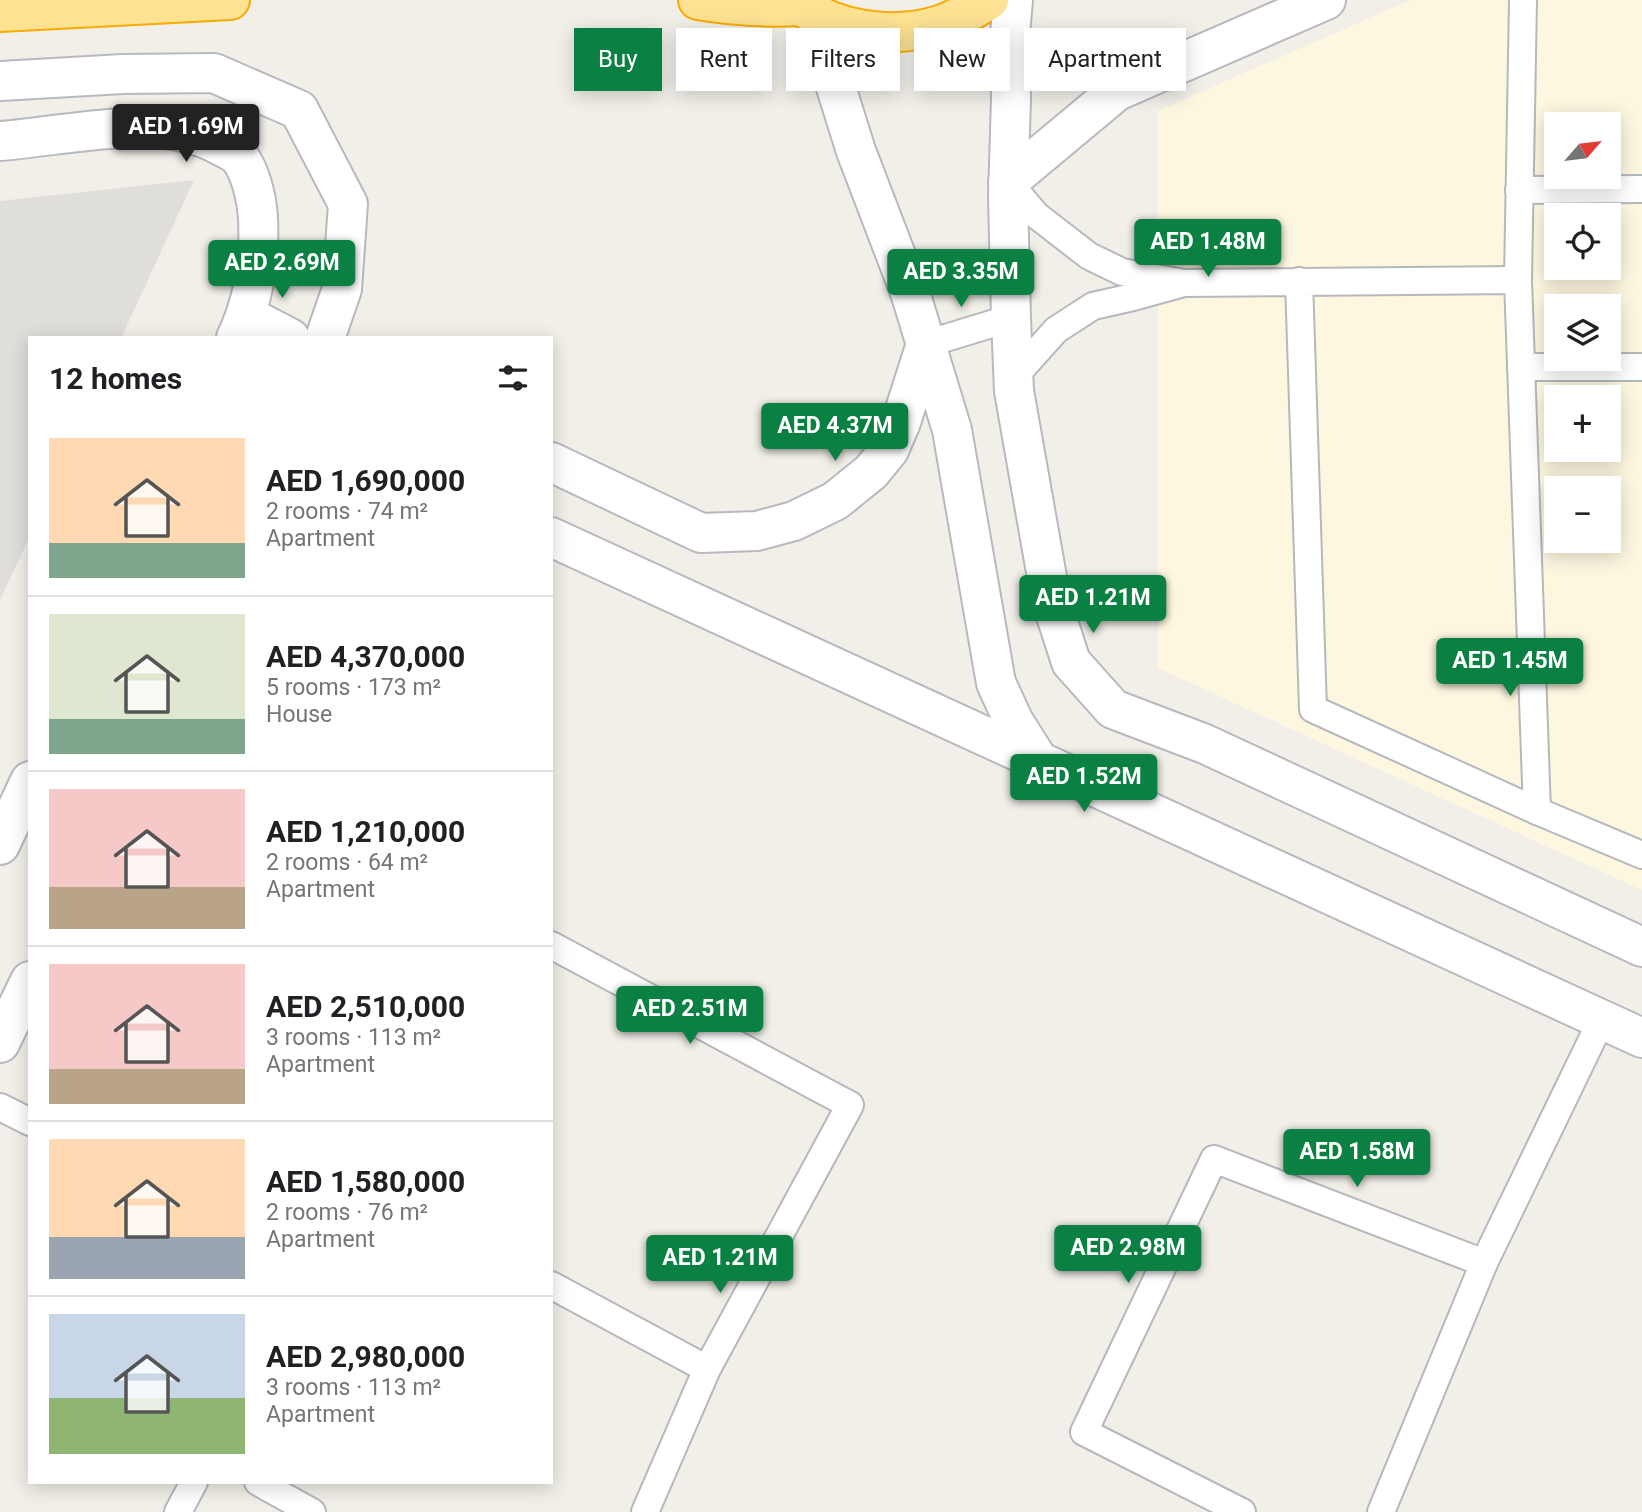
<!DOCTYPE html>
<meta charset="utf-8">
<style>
body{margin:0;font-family:Roboto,sans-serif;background:#f6f6f6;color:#202124;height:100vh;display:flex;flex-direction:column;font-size:26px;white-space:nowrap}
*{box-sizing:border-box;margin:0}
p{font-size:23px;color:#757577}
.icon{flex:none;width:38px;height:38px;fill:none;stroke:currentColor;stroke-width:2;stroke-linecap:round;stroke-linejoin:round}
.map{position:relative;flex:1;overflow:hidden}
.drawer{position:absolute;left:28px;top:336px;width:525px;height:1148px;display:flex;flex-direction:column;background:#fff;border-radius:0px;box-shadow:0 4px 18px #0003}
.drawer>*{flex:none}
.banner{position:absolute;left:574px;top:28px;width:665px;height:63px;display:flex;gap:14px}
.needle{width:46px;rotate:62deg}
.fabs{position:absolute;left:1544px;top:112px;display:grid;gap:14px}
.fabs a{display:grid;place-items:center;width:77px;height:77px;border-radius:0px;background:#fff;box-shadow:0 4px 18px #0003;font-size:35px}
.price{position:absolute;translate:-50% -60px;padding:0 16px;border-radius:7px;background:#0b8043;color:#fff;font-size:23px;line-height:46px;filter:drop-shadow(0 2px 4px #0008)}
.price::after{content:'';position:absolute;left:50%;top:42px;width:21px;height:16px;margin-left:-10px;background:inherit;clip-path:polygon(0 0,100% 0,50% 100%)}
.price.on{background:#222;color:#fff}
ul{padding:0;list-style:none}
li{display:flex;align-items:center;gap:21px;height:175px;padding:0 21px}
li+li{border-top:2px solid #e0e0e0}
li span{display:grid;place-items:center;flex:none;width:196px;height:140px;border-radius:0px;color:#555}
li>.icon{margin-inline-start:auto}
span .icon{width:84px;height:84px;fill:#fffc;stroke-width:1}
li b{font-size:30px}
h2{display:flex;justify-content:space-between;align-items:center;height:84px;padding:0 21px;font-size:30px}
.tag{padding:0 24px;border-radius:0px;background:#fff;box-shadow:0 4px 18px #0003;font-size:24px;line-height:63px}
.tag.on{background:#0b8043;color:#fff}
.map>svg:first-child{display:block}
</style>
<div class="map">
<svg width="1642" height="1512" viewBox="0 0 1642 1512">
<rect width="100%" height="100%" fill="#f1efe8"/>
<path fill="#fef7e0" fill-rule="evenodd" d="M1410 0H1642V890L1158 668V111ZM1556 124H1608V177H1556ZM1556 215H1608V268H1556ZM1556 306H1608V359H1556ZM1556 397H1608V450H1556ZM1556 488H1608V541H1556Z"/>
<polygon fill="#e0deda" points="194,180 121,338 30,338 30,536 0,600 0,201"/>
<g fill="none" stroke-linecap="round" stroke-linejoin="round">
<defs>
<g id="street">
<polyline points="1008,182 1036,215 1089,256 1122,272 1184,283 1133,297 1093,306 1056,330 1013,378"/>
<polyline points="1519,190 1642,189"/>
<polyline points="1518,280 1523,0"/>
<polyline points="1184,283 1518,280 1537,811 1313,709 1299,281"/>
<polyline points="926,344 1011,318"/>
<polyline points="1521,367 1642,367"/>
<polyline points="1537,811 1642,855"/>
<polyline points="551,945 850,1105 707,1369 645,1512"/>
<polyline points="0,1107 30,1122"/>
<polyline points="551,1285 707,1369"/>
<polyline points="258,1482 312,1512"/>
<polyline points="178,1512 194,1482"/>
<polyline points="1242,1512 1084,1432 1214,1159 1484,1263"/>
<polyline points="1381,1512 1484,1263 1602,1019"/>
</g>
<g id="secondary">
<polyline points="1013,0 1010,34 1011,98 1008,198 1011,318 1014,391 1051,600 1071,662 1113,709 1205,744 1642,947"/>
<polyline points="821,17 834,81 856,151 910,292 952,430 996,683 1014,722 1038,760"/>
<polyline points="0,81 123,74 214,73 299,110 348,204 342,289 325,338"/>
<path d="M0 141C68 136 160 111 221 146 227 149 235 153 239 157 251 172 257 200 258 218 260 260 254 300 236 338"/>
<polyline points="1008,182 1117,91 1326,0"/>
<polyline points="246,315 290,338"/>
<polyline points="551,462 701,533 757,531 794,521 835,501 871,472 889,450 901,422 926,344"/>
<polyline points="551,537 1642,1038"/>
<polyline points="0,845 30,781"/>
<polyline points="0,1043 30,981"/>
</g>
<g id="highway">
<path d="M698 0C733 6 766 8 801 6"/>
<path d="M793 0C834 31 890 40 940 25 957 19 973 10 989 0"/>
<polyline points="0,12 230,0"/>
</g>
</defs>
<use href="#street" stroke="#b5b8bc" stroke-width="30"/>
<use href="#secondary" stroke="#b6babf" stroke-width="42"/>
<use href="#highway" stroke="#f9ab00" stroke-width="42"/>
<use href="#street" stroke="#fff" stroke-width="26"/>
<use href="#secondary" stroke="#fff" stroke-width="38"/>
<use href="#highway" stroke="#fde293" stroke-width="38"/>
</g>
</svg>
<div class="fabs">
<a><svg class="needle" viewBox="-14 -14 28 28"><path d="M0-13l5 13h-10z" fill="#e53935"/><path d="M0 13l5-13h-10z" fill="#757577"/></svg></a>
<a><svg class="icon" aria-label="locate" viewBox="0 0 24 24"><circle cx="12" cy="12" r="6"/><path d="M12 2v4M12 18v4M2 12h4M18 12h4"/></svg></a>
<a><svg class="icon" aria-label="layers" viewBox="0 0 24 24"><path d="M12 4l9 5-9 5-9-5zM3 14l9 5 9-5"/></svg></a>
<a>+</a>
<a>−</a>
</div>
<b class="price on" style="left:186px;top:164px">AED 1.69M</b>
<b class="price" style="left:1208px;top:279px">AED 1.48M</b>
<b class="price" style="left:282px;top:300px">AED 2.69M</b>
<b class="price" style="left:961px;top:309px">AED 3.35M</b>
<b class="price" style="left:835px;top:463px">AED 4.37M</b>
<b class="price" style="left:1093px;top:635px">AED 1.21M</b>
<b class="price" style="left:1510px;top:698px">AED 1.45M</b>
<b class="price" style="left:1084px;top:814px">AED 1.52M</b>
<b class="price" style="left:690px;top:1046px">AED 2.51M</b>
<b class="price" style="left:1357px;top:1189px">AED 1.58M</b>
<b class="price" style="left:1128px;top:1285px">AED 2.98M</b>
<b class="price" style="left:720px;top:1295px">AED 1.21M</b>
<div class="banner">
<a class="tag on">Buy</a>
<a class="tag">Rent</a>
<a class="tag">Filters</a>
<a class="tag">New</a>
<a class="tag">Apartment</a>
</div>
<section class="drawer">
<h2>12 homes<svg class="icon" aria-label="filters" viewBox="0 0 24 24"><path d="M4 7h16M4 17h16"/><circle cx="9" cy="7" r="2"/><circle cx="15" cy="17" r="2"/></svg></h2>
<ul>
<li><span style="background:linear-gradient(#ffd9b3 75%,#7fa58c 0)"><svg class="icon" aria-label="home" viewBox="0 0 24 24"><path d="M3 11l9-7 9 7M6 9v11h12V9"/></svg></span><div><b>AED 1,690,000</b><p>2 rooms · 74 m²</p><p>Apartment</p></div></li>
<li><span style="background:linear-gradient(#dfe7d0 75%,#7fa58c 0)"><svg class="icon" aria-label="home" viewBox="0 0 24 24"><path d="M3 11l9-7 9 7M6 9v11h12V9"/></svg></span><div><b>AED 4,370,000</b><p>5 rooms · 173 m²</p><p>House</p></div></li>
<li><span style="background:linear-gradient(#f6c9c9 70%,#b9a48a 0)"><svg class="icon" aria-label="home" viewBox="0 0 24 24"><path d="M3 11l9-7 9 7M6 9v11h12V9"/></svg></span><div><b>AED 1,210,000</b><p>2 rooms · 64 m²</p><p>Apartment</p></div></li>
<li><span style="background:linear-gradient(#f6c9c9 75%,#b9a48a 0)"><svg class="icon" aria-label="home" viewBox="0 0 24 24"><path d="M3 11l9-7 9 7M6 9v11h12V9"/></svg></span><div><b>AED 2,510,000</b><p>3 rooms · 113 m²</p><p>Apartment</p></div></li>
<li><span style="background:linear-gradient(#ffd9b3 70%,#9aa5b1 0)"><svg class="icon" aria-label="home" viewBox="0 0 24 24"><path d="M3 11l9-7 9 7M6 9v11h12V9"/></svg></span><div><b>AED 1,580,000</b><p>2 rooms · 76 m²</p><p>Apartment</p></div></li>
<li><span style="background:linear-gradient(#c9d6e8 60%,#8fb573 0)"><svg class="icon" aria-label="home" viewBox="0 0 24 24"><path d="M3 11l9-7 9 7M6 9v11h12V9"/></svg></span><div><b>AED 2,980,000</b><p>3 rooms · 113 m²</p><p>Apartment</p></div></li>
</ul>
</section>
</div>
